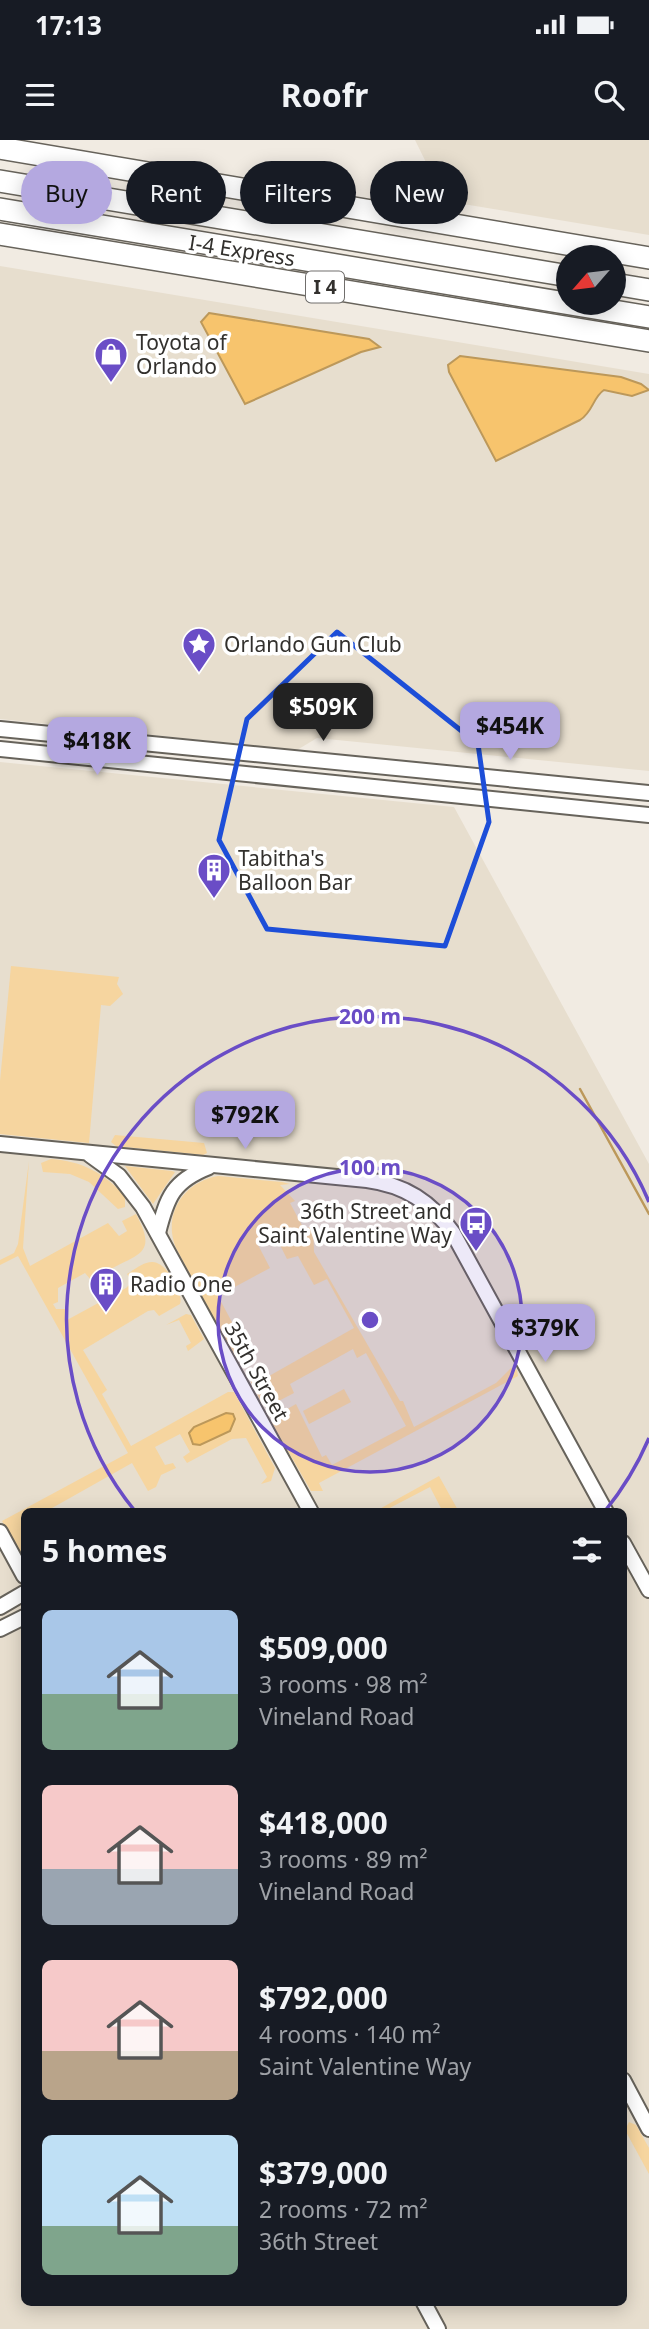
<!DOCTYPE html>
<meta charset="utf-8">
<style>
body{margin:0;font-family:"Noto Sans",sans-serif;background:#242831;color:#f1f3f6;height:100vh;display:flex;flex-direction:column;font-size:26px;white-space:nowrap}
*{box-sizing:border-box;margin:0}
p{font-size:23px;color:#9ea1a6}
.icon{flex:none;width:38px;height:38px;fill:none;stroke:currentColor;stroke-width:2;stroke-linecap:round;stroke-linejoin:round}
.map{position:relative;flex:1;overflow:hidden}
.details{position:absolute;left:21px;top:1368px;width:606px;height:798px;display:flex;flex-direction:column;background:#171b24;border-radius:10px;box-shadow:0 4px 18px #0003}
.details>*{flex:none}
.top-card{position:absolute;left:21px;top:21px;width:607px;height:63px;display:flex;gap:14px}
.needle{width:46px;rotate:242deg}
.fabs{position:absolute;left:556px;top:105px;display:grid;gap:14px}
.fabs a{display:grid;place-items:center;width:70px;height:70px;border-radius:50%;background:#171b24;box-shadow:0 4px 18px #0003;font-size:35px}
.price{position:absolute;translate:-50% -60px;padding:0 16px;border-radius:14px;background:#b4a8e0;color:#111;font-size:23px;line-height:46px;filter:drop-shadow(0 2px 4px #0008)}
.price::after{content:'';position:absolute;left:50%;top:42px;width:21px;height:16px;margin-left:-10px;background:inherit;clip-path:polygon(0 0,100% 0,50% 100%)}
.price.current{background:#222;color:#fff}
ul{padding:0;list-style:none}
li{display:flex;align-items:center;gap:21px;height:175px;padding:0 21px}
li span{display:grid;place-items:center;flex:none;width:196px;height:140px;border-radius:10px;color:#555}
li>.icon{margin-inline-start:auto}
span .icon{width:84px;height:84px;fill:#fffc;stroke-width:1}
li b{font-size:30px}
h2{display:flex;justify-content:space-between;align-items:center;height:84px;padding:0 21px;font-size:30px}
.chip{padding:0 24px;border-radius:32px;background:#171b24;box-shadow:0 4px 18px #0003;font-size:24px;line-height:63px}
.chip.current{background:#b4a8e0;color:#111}
.status{display:flex;justify-content:space-between;align-items:center;height:49px;padding:0 35px;background:#171b24;direction:ltr}
.status svg{height:19px;fill:currentColor}
header{display:flex;justify-content:space-between;align-items:center;height:91px;padding:0 21px;background:#171b24;font-size:32px;font-weight:700}
.map>svg:first-child{display:block}
</style>
<div class="status"><b>17:13</b><svg viewBox="0 0 49 12"><path d="M0 12V9h3v3zM5 12V6h3v6zM10 12V3h3v9zM15 12V0h3v12zM26 1h20v11H26zM47 4h2v5h-2z"/></svg></div>
<header><svg class="icon" aria-label="menu" viewBox="0 0 24 24"><path d="M4 6h16M4 12h16M4 18h16"/></svg>Roofr<svg class="icon" aria-label="search" viewBox="0 0 24 24"><circle cx="10" cy="10" r="6"/><path d="M15 15l6 6"/></svg></header>
<div class="map">
<svg width="649" height="2189" viewBox="0 0 649 2189">
<rect width="100%" height="100%" fill="#f1ebe2"/>
<g fill="#e7dece" fill-rule="evenodd">
<polygon points="415,0 649,0 649,95 445,61"/>
<polygon points="0,126 649,234 649,631 317,598 297,610 0,579"/>
<path d="M0 622 454 667 649 1024V2189H0ZM24 1372H623V2163H24Z"/>
</g>
<g fill="#f6d59f">
<polygon points="11,826 119,837 117,844 123,854 110,866 101,865 89,1003 0,994 0,941"/>
<polygon points="115,995 204,1003 207,1013 203,1015 116,1006 111,1002"/>
<path d="M51 1019C82 1021 104 1033 125 1056V1067L118 1069 89 1042 70 1034 43 1032 41 1023Z"/>
<path d="M29 1021 23 1108 30 1126 108 1083 119 1096 127 1091 122 1081 136 1074C158 1115 139 1113 105 1132L100 1128 102 1134 91 1140 85 1133 58 1148V1162L53 1164 56 1169H65L67 1180 126 1148 132 1142 127 1134C134 1130 143 1122 152 1122 166 1121 184 1153 180 1164L159 1176 154 1170 148 1171 83 1210 107 1250 102 1254 131 1306 228 1252H234L275 1328 271 1341 261 1344 267 1337 246 1298 232 1299 187 1323 183 1317 190 1312 180 1294 155 1307 165 1325 173 1323 176 1328 161 1335 156 1347 148 1351 132 1323 45 1372H24V1420L2 1381 128 1313 18 1116 0 1125V1120L14 1113 18 1104Z"/>
<polygon points="125,1026 172,1031 175,1032 153,1064"/>
<path d="M218 1036 282 1042 290 1044 280 1045 295 1061 290 1063 304 1089 313 1086 314 1112 400 1261H403L414 1287 496 1243 511 1228 517 1230 518 1236 319 1343 323 1351H311L272 1283 275 1276 296 1264 322 1317 326 1315 332 1325 406 1286 366 1213 357 1218 353 1209 290 1244 294 1253 267 1267 262 1264 251 1242 258 1232 262 1240 354 1188 327 1139 314 1145 298 1116 287 1119 274 1093 256 1101 270 1128 218 1156 250 1216 243 1218 234 1216 176 1108C162 1074 184 1042 218 1036Z"/>
<polygon points="186,1174 191,1175 204,1199 188,1211 186,1206 191,1203 179,1180 166,1185"/>
<polygon points="344,1249 351,1262 309,1284 303,1271"/>
<polygon points="439,1336 459,1372 443,1372 430,1347 382,1372 374,1372"/>
<polygon points="629,1982 636,1985 649,2008 649,2034 625,1990"/>
</g>
<g fill="#f7c46d" stroke="#bc985a" stroke-width="2">
<polygon points="209,173 369,199 380,207 361,212 245,264 201,182"/>
<path d="M460 216 621 237 641 244 649 250 632 256 604 250C593 257 593 272 580 280L496 321 449 232 448 225Z"/>
<polygon points="226,1273 233,1274 235,1279 230,1291 200,1305 193,1304 189,1293 194,1287"/>
</g>
<g fill="none" stroke-linecap="round" stroke-linejoin="round">
<polyline stroke="#bc985a" stroke-width="2.5" points="580,949 649,1074"/>
<defs>
<g id="minor">
<polyline points="0,589 649,653"/>
<polyline points="0,609 649,675"/>
<path d="M0 1004 367 1040C405 1045 431 1062 453 1093L606 1372"/>
<polyline points="90,1015 119,1036 143,1067 311,1372"/>
<path d="M158 1093C167 1057 173 1041 209 1027"/>
<polyline points="0,1392 24,1436"/>
<polyline points="623,1403 649,1450"/>
<polyline points="0,1467 24,1453"/>
<polyline points="0,1489 24,1477"/>
<polyline points="623,1940 649,1989"/>
<polyline points="424,2163 438,2189"/>
</g>
<g id="highway">
<polyline points="0,8 649,118"/>
<polyline points="0,41 569,136"/>
<polyline points="0,69 649,177"/>
<polyline points="0,94 649,201"/>
<polyline points="614,144 649,150"/>
</g>
</defs>
<use href="#minor" stroke="#67635b" stroke-width="18"/>
<use href="#highway" stroke="#67635b" stroke-width="24"/>
<use href="#minor" stroke="#fff" stroke-width="14"/>
<use href="#highway" stroke="#fff" stroke-width="21"/>
</g>
<path fill="none" stroke="#1d4ed8" stroke-width="5" stroke-linejoin="round" d="M337 492 478 604 489 682 445 806 267 789 219 700 247 579Z"/>
<circle cx="370" cy="1180" r="152" fill="#6a4dc6" fill-opacity=".12"/>
<g fill="none" stroke="#6a4dc6" stroke-width="3.5">
<circle cx="370" cy="1180" r="152"/>
<path d="M649 1298A303 303 0 0 1 605 1371M135 1371A303 303 0 1 1 649 1062"/>
</g>
<defs>
<symbol id="shop-pin" viewBox="-11 -11 22 30"><path d="M0 17L-7.5 6A9.5 9.5 0 1 1 7.5 6Z" fill="#6a4dc6" stroke="#fff"/><path d="M-5-2.5h2.3a2.7 3.5 0 0 1 5.4 0H5L5.5 6h-11ZM-1.5-2.5h3a1.5 2.3 0 0 0-3 0Z" fill="#fff"/></symbol>
<symbol id="sight-pin" viewBox="-11 -11 22 30"><path d="M0 17L-7.5 6A9.5 9.5 0 1 1 7.5 6Z" fill="#6a4dc6" stroke="#fff"/><path d="M0-6L1.8-2.2L6-1.7L2.9 1.2L3.7 5.4L0 3.3L-3.7 5.4L-2.9 1.2L-6-1.7L-1.8-2.2Z" fill="#fff"/></symbol>
<symbol id="building-pin" viewBox="-11 -11 22 30"><path d="M0 17L-7.5 6A9.5 9.5 0 1 1 7.5 6Z" fill="#6a4dc6" stroke="#fff"/><path d="M-4-6H4V6H1V3H-1V6H-4ZM-2.5-4.3h1.7v1.8h-1.7ZM.8-4.3h1.7v1.8H.8ZM-2.5-1h1.7V.8h-1.7ZM.8-1h1.7V.8H.8Z" fill="#fff"/></symbol>
<symbol id="bus-pin" viewBox="-11 -11 22 30"><path d="M0 17L-7.5 6A9.5 9.5 0 1 1 7.5 6Z" fill="#6a4dc6" stroke="#fff"/><path d="M-5-6H5V4H4V6H2V4H-2V6H-4V4H-5ZM-3.5-4V0h7V-4ZM-3.5 1.2v1.5H-2V1.2ZM2 1.2v1.5H3.5V1.2Z" fill="#fff"/></symbol>
</defs>
<g fill-rule="evenodd">
<use href="#shop-pin" x="92" y="195" width="38" height="52"/>
<use href="#sight-pin" x="180" y="485" width="38" height="52"/>
<use href="#building-pin" x="195" y="711" width="38" height="52"/>
<use href="#bus-pin" x="457" y="1064" width="38" height="52"/>
<use href="#building-pin" x="87" y="1125" width="38" height="52"/>
</g>
<g text-anchor="middle" dominant-baseline="central" stroke-width="7" stroke-linejoin="round" paint-order="stroke">
<rect fill="#fff" stroke="#706e6c" stroke-width="2" x="306" y="131.5" width="38" height="31" rx="5"/>
<g font-size="19" font-weight="bold" fill="#32302d">
<text x="325" y="147">I 4</text>
</g>
<g font-size="21" fill="#32302d" stroke="#fff">
<text transform="translate(242 110) rotate(9)">I-4 Express</text>
<text transform="translate(257 1231) rotate(61)">35th Street</text>
</g>
<g font-size="21" fill="#32302d" stroke="#fff" text-anchor="start">
<text x="136" y="202">Toyota of<tspan x="136" dy="24">Orlando</tspan></text>
<text x="224" y="504">Orlando Gun Club</text>
<text x="238" y="718">Tabitha's<tspan x="238" dy="24">Balloon Bar</tspan></text>
<text x="452" y="1071" text-anchor="end">36th Street and<tspan x="452" dy="24">Saint Valentine Way</tspan></text>
<text x="130" y="1144">Radio One</text>
</g>
</g>
<circle cx="370" cy="1180" r="10" fill="#6a4dc6" stroke="#fff" stroke-width="3.5"/>
<g font-size="21" text-anchor="middle" font-weight="bold" fill="#6a4dc6" stroke="#fff" stroke-width="7" stroke-linejoin="round" paint-order="stroke">
<text x="370" y="884">200 m</text>
<text x="370" y="1035">100 m</text>
</g>
</svg>
<div class="fabs">
<a><svg class="needle" viewBox="-14 -14 28 28"><path d="M0-13l5 13h-10z" fill="#e53935"/><path d="M0 13l5-13h-10z" fill="#9ea1a6"/></svg></a>
</div>
<b class="price current" style="left:323px;top:603px">$509K</b>
<b class="price" style="left:510px;top:622px">$454K</b>
<b class="price" style="left:97px;top:637px">$418K</b>
<b class="price" style="left:245px;top:1011px">$792K</b>
<b class="price" style="left:545px;top:1224px">$379K</b>
<div class="top-card">
<a class="chip current">Buy</a>
<a class="chip">Rent</a>
<a class="chip">Filters</a>
<a class="chip">New</a>
</div>
<section class="details">
<h2>5 homes<svg class="icon" aria-label="filters" viewBox="0 0 24 24"><path d="M4 7h16M4 17h16"/><circle cx="9" cy="7" r="2"/><circle cx="15" cy="17" r="2"/></svg></h2>
<ul>
<li><span style="background:linear-gradient(#a9c7e8 60%,#7fa58c 0)"><svg class="icon" aria-label="home" viewBox="0 0 24 24"><path d="M3 11l9-7 9 7M6 9v11h12V9"/></svg></span><div><b>$509,000</b><p>3 rooms · 98 m²</p><p>Vineland Road</p></div></li>
<li><span style="background:linear-gradient(#f6c9c9 60%,#9aa5b1 0)"><svg class="icon" aria-label="home" viewBox="0 0 24 24"><path d="M3 11l9-7 9 7M6 9v11h12V9"/></svg></span><div><b>$418,000</b><p>3 rooms · 89 m²</p><p>Vineland Road</p></div></li>
<li><span style="background:linear-gradient(#f6c9c9 65%,#b9a48a 0)"><svg class="icon" aria-label="home" viewBox="0 0 24 24"><path d="M3 11l9-7 9 7M6 9v11h12V9"/></svg></span><div><b>$792,000</b><p>4 rooms · 140 m²</p><p>Saint Valentine Way</p></div></li>
<li><span style="background:linear-gradient(#bfe0f5 65%,#7fa58c 0)"><svg class="icon" aria-label="home" viewBox="0 0 24 24"><path d="M3 11l9-7 9 7M6 9v11h12V9"/></svg></span><div><b>$379,000</b><p>2 rooms · 72 m²</p><p>36th Street</p></div></li>
</ul>
</section>
</div>
